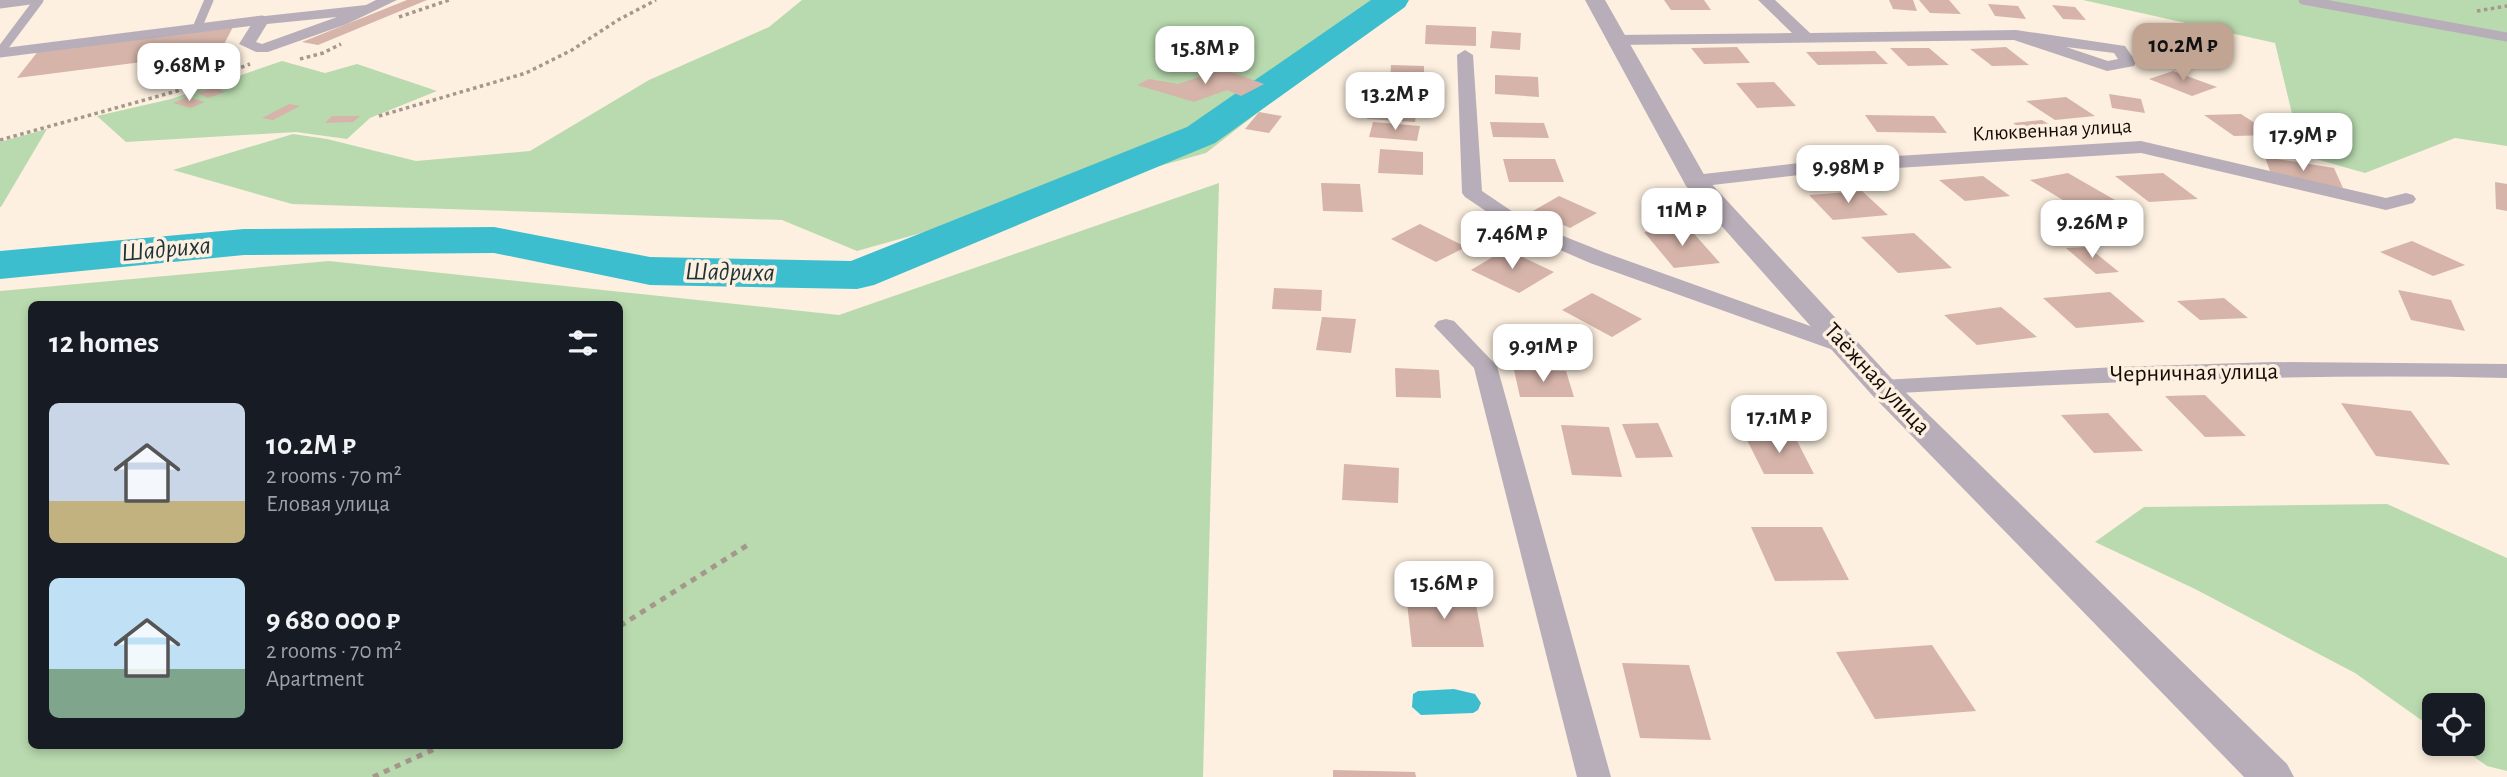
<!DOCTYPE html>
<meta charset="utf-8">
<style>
body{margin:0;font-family:"Alegreya Sans",sans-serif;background:#20242c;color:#f1f3f6;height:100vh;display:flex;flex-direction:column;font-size:26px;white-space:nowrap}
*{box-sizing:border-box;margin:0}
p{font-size:23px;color:#9ea1a6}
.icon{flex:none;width:38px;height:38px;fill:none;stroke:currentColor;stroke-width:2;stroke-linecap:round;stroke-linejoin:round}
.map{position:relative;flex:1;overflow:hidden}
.sheet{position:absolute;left:28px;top:301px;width:595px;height:448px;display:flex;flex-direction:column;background:#171b24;border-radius:10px;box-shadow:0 4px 10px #0003}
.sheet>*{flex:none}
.tools{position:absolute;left:2422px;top:693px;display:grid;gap:14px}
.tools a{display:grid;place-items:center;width:63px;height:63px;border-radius:10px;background:#171b24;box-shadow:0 4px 10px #0003;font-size:35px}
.price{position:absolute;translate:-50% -60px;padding:0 16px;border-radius:14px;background:#fff;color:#222;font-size:23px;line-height:46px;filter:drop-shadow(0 2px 4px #0008)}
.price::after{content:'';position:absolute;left:50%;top:42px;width:21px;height:16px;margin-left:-10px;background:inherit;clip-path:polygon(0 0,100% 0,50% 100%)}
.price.active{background:#c1a492;color:#111}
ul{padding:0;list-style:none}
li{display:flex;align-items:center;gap:21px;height:175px;padding:0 21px}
li span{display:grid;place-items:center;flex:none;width:196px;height:140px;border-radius:10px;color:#555}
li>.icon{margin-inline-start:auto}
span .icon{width:84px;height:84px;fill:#fffc;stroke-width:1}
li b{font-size:30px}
h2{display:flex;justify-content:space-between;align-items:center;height:84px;padding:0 21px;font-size:30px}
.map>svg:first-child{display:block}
</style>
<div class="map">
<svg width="2507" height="777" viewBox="0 0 2507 777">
<rect width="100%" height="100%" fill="#fdf0e0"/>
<g fill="#b9daaf" fill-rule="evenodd">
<polygon points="802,0 1402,0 1206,153 857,251 782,220 292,204 173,170 293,134 327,139 416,161 530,151 649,80 769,27"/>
<polygon points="2083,0 2507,0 2507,146 2455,138 2365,173 2302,155 2275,43"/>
<polygon points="282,61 325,73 357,64 437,91 370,118 347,139 296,132 126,142 97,116 171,99"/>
<polygon points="47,129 1,207 0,207 0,142"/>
<path d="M1219 183 1203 777H0V291L329 261 839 315ZM32 304H620V746H32Z"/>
<polygon points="2387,504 2507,558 2507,771 2487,766 2456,744 2473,744 2473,705 2434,705 2434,729 2355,673 2195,589 2095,542 2144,507"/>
</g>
<polygon fill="#3dbece" points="1454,689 1475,694 1481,703 1478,710 1473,713 1421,715 1412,707 1413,694 1418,691"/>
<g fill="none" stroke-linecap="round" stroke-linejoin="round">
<polygon fill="#3dbece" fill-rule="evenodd" points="1371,0 1409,0 1405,7 1215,143 874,285 857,289 650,285 494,253 244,255 0,279 0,251 244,229 494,227 650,257 851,261 1187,127"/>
</g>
<g fill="#d6b4a9">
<polygon points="407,0 427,0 318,45 302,42"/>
<polygon points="1664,0 1704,0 1711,10 1671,10"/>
<polygon points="1889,0 1913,0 1917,11 1893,9"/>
<polygon points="1919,0 1949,0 1961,14 1930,13"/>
<polygon points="1988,4 2018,6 2026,19 1995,16"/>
<polygon points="2052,5 2075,7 2086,20 2063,19"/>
<polygon points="234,25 220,52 17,78 39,50"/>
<polygon points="1426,25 1476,27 1476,46 1425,44"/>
<polygon points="1492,31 1521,33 1520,50 1490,48"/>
<polygon points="2160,46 2206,51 2215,66 2168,61"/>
<polygon points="1737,47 1750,63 1704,64 1691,48"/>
<polygon points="2006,47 2029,65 1992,66 1970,49"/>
<polygon points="1890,48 1929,48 1949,65 1908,66"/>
<polygon points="1875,51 1888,64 1818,65 1806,52"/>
<polygon points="1391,65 1424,66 1424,82 1390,81"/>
<polygon points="1223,69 1264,84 1241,96 1227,90 1194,102 1137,85 1149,79 1178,84"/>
<polygon points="2173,71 2217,87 2192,96 2149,79"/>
<polygon points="1495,75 1538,77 1539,97 1495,94"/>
<polygon points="1774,82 1796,106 1757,108 1736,83"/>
<polygon points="1377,85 1407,85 1412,99 1381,100"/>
<polygon points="216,87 225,92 208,98 198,93"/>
<polygon points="2109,94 2141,99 2145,113 2112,108"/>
<polygon points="187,97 205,102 191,108 173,103"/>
<polygon points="2066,97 2095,116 2055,120 2026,101"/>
<polygon points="1371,103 1417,107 1415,122 1367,119"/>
<polygon points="289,104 300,106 273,120 262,118"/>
<polygon points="1259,112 1282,116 1269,133 1245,129"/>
<polygon points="2241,114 2273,135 2234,136 2204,115"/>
<polygon points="1865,115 1934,116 1947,133 1877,132"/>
<polygon points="332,116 360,116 353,122 325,123"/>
<polygon points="2042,120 2062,132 2032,136 2013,123"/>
<polygon points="1373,122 1420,126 1417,141 1369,137"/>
<polygon points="1490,122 1544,123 1549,138 1493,137"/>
<polygon points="1380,149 1423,152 1423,175 1378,173"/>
<polygon points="2265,157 2334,168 2343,188 2272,177"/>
<polygon points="1503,159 1555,159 1564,182 1509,182"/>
<polygon points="2068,173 2115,200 2076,208 2030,180"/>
<polygon points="2163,173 2198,199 2149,202 2115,176"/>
<polygon points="1983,176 2010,196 1965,201 1939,180"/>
<polygon points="2495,182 2507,184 2507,211 2496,209"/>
<polygon points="1321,183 1360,184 1363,212 1323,211"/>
<polygon points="1862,191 1888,215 1833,220 1809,195"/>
<polygon points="1559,196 1597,213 1570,228 1533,211"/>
<polygon points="1420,224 1466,247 1436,262 1391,239"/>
<polygon points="1689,228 1720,263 1674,268 1644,232"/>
<polygon points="1914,233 1952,268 1898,273 1861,237"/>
<polygon points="2412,241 2465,265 2433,276 2380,252"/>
<polygon points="2088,247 2119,272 2096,274 2066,248"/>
<polygon points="1506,249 1554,272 1519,293 1471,270"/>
<polygon points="1274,288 1322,290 1321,311 1272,309"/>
<polygon points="2398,290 2451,300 2465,331 2411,320"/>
<polygon points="2110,292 2145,322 2076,328 2043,298"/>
<polygon points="1592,293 1642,319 1612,337 1562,310"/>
<polygon points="2224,298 2248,318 2200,320 2177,301"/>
<polygon points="2001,307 2037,337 1977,345 1944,315"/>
<polygon points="1322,317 1356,319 1351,353 1316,350"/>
<polygon points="1395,368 1439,370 1441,398 1396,397"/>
<polygon points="1514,370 1566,371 1574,397 1520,397"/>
<polygon points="2205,395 2246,436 2205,437 2165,396"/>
<polygon points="2341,403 2411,411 2450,465 2376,456"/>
<polygon points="2108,413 2143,451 2094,453 2061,415"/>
<polygon points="1658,423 1673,457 1636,458 1622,424"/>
<polygon points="1561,425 1609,427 1622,477 1572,475"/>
<polygon points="1794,435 1814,474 1764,474 1745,436"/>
<polygon points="1344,464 1399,468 1398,503 1342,500"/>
<polygon points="1751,527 1822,527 1849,580 1775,581"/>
<polygon points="1406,594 1474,594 1484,647 1412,647"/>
<polygon points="1932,645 1976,711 1875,719 1836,652"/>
<polygon points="1622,663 1689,665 1711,740 1640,738"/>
<polygon points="1333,770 1415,772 1416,777 1333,777"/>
</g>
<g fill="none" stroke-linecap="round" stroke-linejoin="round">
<g stroke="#a4988c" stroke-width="3.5" stroke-dasharray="3.5 3.5" stroke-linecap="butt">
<polyline points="2477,11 2507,6"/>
<polyline points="399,17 449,0"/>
<polyline points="300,59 323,53 341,44"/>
<polyline points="379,116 526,73 572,50 618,20 656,0"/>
<polyline points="0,140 177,91 250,64"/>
</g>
<g stroke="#a4988c" stroke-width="5" stroke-dasharray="6 6" stroke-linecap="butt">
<polyline points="620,626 751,543"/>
<polyline points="373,777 441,746"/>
</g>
<g stroke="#b8aeb9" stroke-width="9">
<polyline points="2303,0 2507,37"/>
<polyline points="0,4 30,0"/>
<polyline points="197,28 209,0"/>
<polyline points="0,52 39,0"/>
<polyline points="0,53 262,20"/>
</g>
<g fill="#b8aeb9" fill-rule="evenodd">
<path d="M376 0H397L347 24 268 52H256L239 44 256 17 366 5ZM337 17 262 44 256 42 267 24Z"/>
<path d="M1758 0H1775L1810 33 2016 30 2125 46 2136 62 2134 66 2107 71 2014 40 1616 45 1608 40 1616 35 1792 33ZM2066 47 2114 53 2118 59 2108 61Z"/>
<polygon points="1465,50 1473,55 1482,191 1528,222 1606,253 1852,341 1856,346 1852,351 1836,351 1590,263 1514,230 1465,197 1462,193 1457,55"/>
<polygon points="2141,141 2386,198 2406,193 2413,195 2416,199 2413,203 2386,210 2141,153 1816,173 1695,187 1685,181 1695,175 1816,161"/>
<polygon points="1446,319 1454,321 1497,366 1611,777 1577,777 1474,368 1434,326 1438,321"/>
<path d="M2273 362 2507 364V378C2298 373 2090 382 1882 394L1873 392 1870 387 1873 382 1882 380 2116 367Z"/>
</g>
<polygon fill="#b8aeb9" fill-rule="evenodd" points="1585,0 1605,0 1706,178 1893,380 2287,764 2294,777 2244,777 1871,394 1686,186"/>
</g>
<g text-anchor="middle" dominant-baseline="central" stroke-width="7" stroke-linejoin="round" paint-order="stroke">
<g font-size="21" fill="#140c05" stroke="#fdf0e0">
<text transform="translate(2052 130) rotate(-3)">Клюквенная улица</text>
</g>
<g font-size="24" fill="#140c05" stroke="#fdf0e0">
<text transform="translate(2194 373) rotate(-1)">Черничная улица</text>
<text transform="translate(1877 379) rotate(47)">Таёжная улица</text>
</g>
<g font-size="26" font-style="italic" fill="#1f3438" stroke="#fdf0e0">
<text transform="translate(166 249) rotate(-5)">Шадриха</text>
<text transform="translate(730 272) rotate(1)">Шадриха</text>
</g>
</g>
</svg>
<div class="tools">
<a><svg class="icon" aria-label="locate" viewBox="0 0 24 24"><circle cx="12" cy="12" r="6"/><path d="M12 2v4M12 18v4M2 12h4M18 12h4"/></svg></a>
</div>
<b class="price active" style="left:2183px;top:83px">10.2M ₽</b>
<b class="price" style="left:1205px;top:86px">15.8M ₽</b>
<b class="price" style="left:189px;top:103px">9.68M ₽</b>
<b class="price" style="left:1395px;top:132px">13.2M ₽</b>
<b class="price" style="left:2303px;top:173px">17.9M ₽</b>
<b class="price" style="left:1848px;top:205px">9.98M ₽</b>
<b class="price" style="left:1682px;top:248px">11M ₽</b>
<b class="price" style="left:2092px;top:260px">9.26M ₽</b>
<b class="price" style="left:1512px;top:271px">7.46M ₽</b>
<b class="price" style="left:1543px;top:384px">9.91M ₽</b>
<b class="price" style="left:1779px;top:455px">17.1M ₽</b>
<b class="price" style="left:1444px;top:621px">15.6M ₽</b>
<section class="sheet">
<h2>12 homes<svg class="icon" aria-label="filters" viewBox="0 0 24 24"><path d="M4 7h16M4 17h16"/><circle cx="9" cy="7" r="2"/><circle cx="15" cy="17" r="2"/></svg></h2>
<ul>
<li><span style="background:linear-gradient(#c9d6e8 70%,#c2b280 0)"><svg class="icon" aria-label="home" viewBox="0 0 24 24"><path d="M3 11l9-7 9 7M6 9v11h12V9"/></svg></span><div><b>10.2M ₽</b><p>2 rooms · 70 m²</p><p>Еловая улица</p></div></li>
<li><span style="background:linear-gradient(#bfe0f5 65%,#7fa58c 0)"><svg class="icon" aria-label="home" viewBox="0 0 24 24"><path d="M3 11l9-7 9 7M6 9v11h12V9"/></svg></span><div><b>9 680 000 ₽</b><p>2 rooms · 70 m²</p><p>Apartment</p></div></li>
</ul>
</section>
</div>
